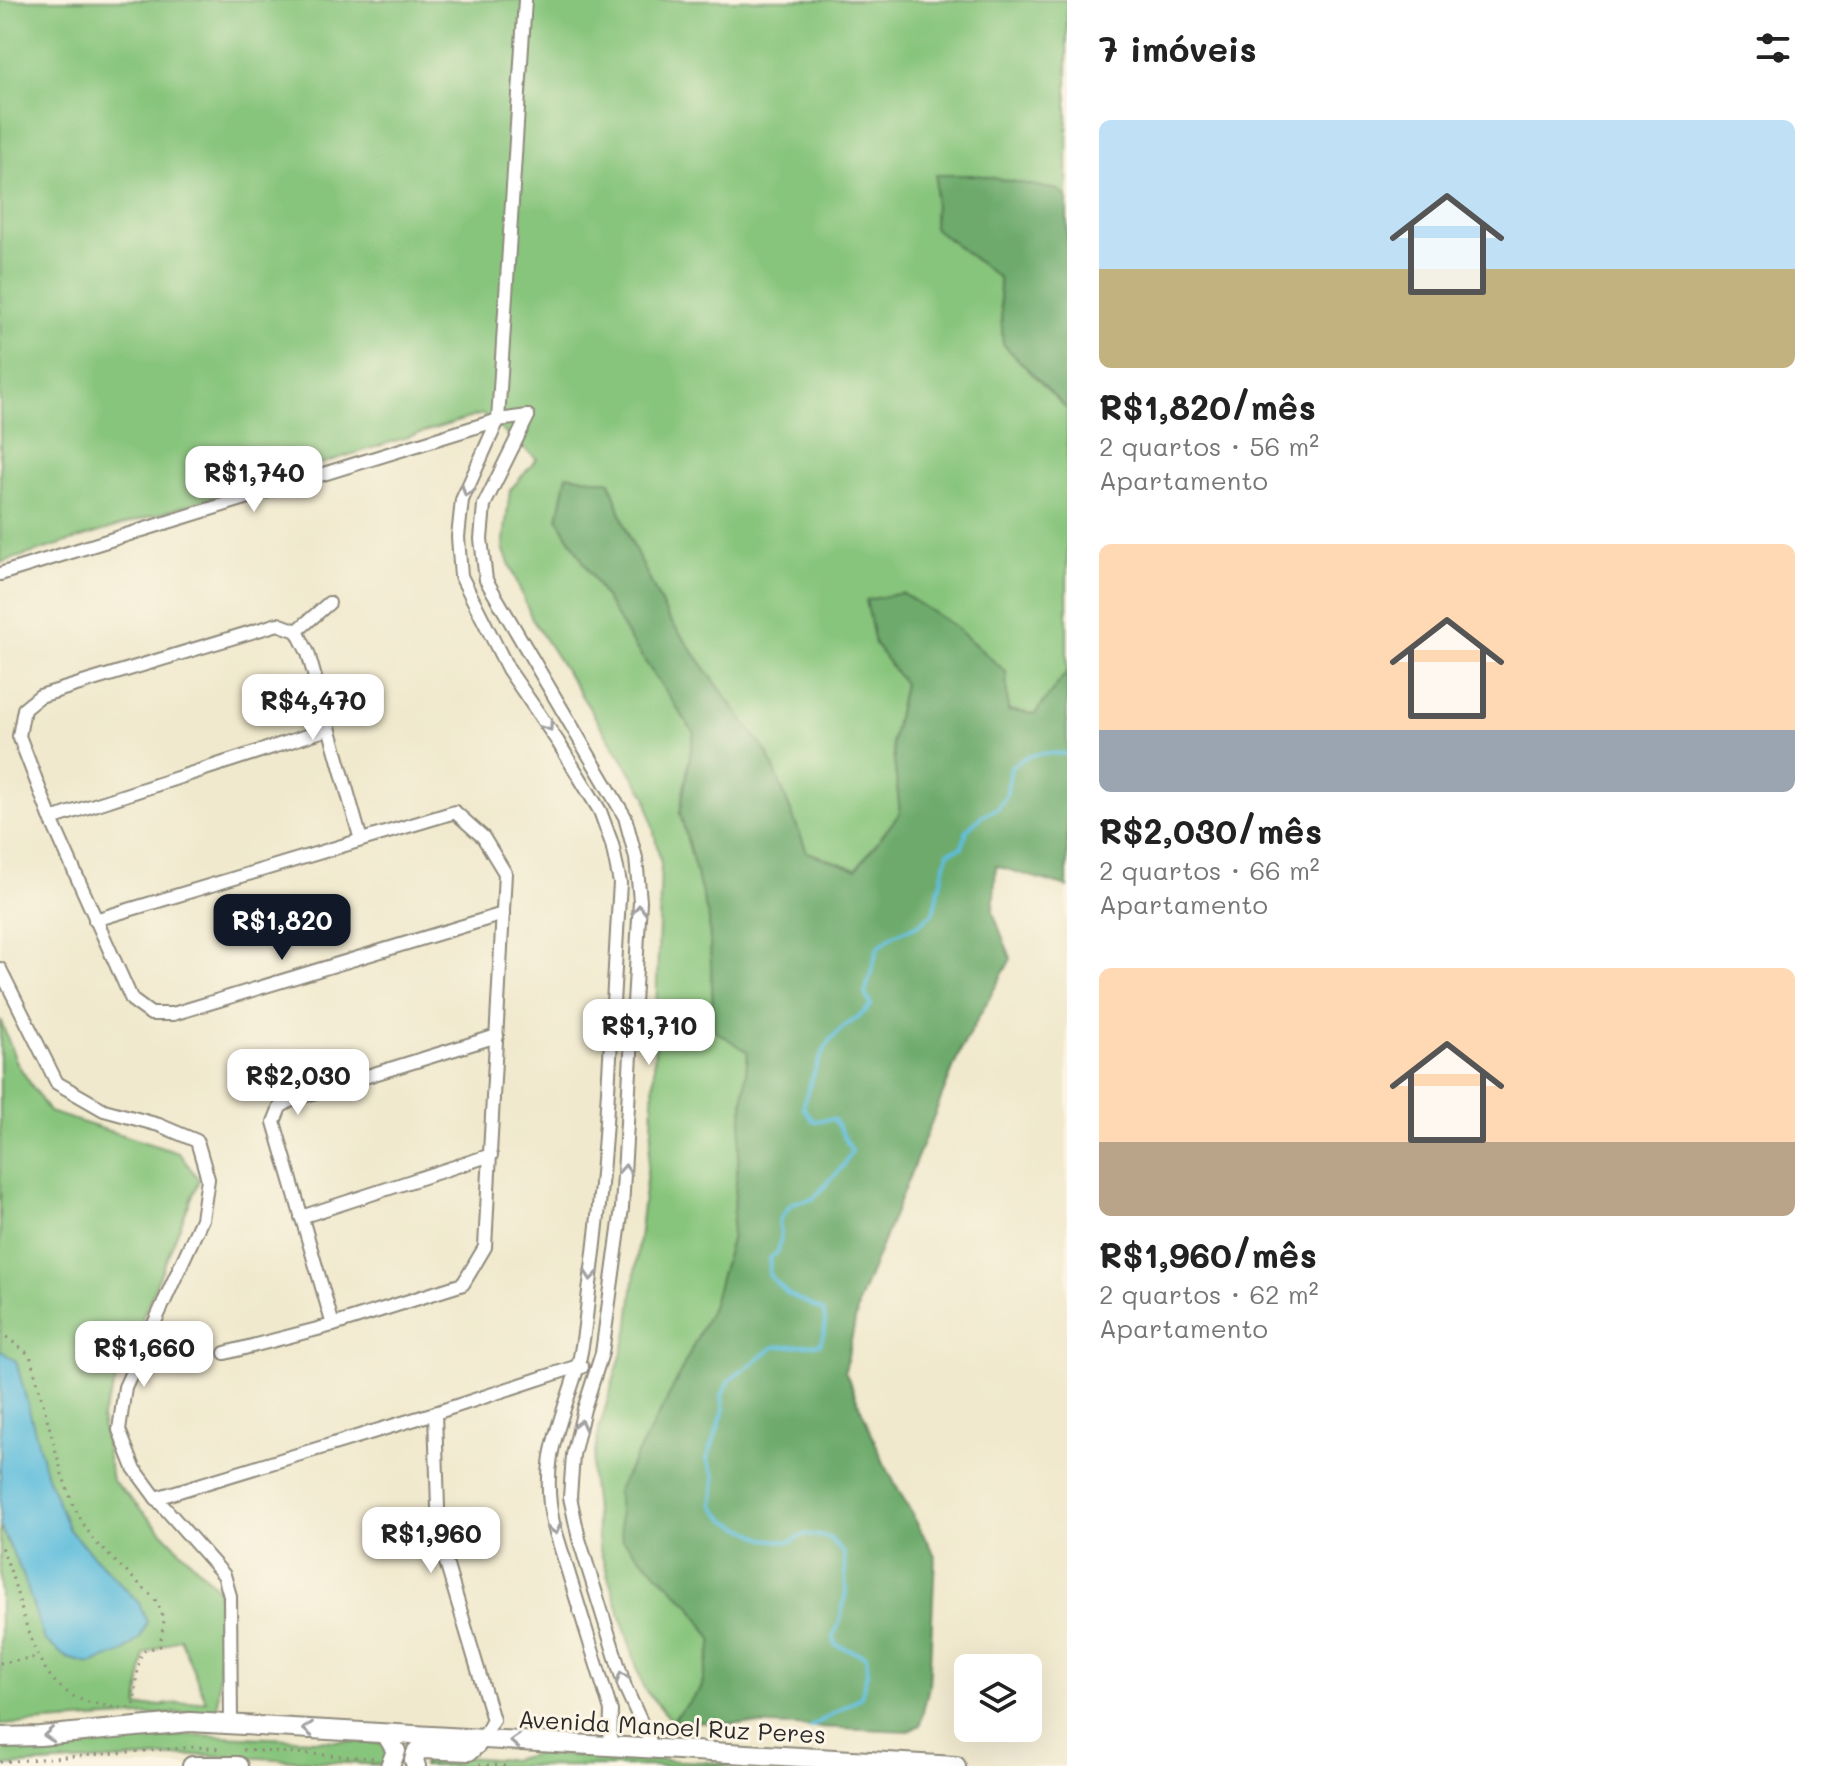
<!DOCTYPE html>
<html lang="pt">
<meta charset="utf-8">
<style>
body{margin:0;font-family:Mali,sans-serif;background:#f2f2f2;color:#222;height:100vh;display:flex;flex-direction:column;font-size:30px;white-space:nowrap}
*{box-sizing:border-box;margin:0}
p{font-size:26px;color:#767676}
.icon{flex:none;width:44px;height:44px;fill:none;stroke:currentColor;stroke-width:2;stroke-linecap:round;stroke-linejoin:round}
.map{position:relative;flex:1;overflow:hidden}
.panel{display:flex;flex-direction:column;background:#fff;width:760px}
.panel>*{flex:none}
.tools{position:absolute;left:954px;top:1654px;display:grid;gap:16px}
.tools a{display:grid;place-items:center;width:88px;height:88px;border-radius:12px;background:#fff;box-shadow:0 8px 32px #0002;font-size:40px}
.price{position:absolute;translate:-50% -68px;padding:0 18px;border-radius:16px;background:#fff;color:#222;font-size:26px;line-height:52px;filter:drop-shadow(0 2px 4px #0008)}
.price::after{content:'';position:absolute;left:50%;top:48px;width:24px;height:18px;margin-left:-12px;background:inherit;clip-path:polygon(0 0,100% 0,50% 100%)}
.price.active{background:#111827;color:#fff}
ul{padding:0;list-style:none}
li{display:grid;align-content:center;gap:16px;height:424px;padding:0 32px}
li span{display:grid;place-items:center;height:248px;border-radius:12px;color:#555}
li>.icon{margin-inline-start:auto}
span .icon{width:144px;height:144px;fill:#fffc;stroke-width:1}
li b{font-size:34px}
h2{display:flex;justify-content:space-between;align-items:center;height:96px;padding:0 32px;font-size:34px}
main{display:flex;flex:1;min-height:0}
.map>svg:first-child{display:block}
</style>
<main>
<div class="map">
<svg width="1067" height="1766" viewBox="0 0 1067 1766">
<rect width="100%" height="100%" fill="#fcf5e5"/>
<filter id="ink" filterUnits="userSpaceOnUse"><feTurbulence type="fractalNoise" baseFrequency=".0125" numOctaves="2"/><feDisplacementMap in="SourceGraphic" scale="16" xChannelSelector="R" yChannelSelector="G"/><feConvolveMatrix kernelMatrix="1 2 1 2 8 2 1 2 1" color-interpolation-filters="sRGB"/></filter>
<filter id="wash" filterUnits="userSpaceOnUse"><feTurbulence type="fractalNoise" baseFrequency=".006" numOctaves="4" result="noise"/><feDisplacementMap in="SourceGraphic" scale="32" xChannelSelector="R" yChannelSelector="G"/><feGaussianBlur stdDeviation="1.8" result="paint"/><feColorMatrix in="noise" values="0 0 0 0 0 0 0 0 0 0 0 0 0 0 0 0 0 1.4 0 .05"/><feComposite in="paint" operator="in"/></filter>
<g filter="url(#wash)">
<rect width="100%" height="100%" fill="#f0e9cd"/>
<g fill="#87c57c" stroke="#597854" stroke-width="2" fill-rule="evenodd">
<polygon points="0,0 1067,0 1067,198 1058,190 936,175 934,228 999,278 1003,344 1067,409 1067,672 1035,714 1008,710 875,644 904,683 892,742 900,813 856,869 807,852 769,756 667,616 630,539 610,482 567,476 558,519 629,638 694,733 680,813 709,920 714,1030 748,1051 731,1240 712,1307 667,1400 617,1491 658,1573 692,1607 713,1641 701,1689 672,1721 644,1689 599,1547 591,1474 600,1426 628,1332 652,1129 661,864 646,796 532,619 503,548 510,490 537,459 482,414 0,563"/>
<path d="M0 1019 17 1063 49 1112 179 1153 199 1180 101 1418 112 1480 218 1589 220 1654 217 1711 0 1725ZM180 1638 206 1701 138 1707 144 1654Z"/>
<polygon points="195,1735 386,1743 390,1749 382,1765 203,1755 0,1766 0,1749"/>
<polygon points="535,1754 788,1766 423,1766 425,1755 511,1760"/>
</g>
<g fill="#6daa6c" stroke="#4c6a4c" stroke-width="2">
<polygon points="936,175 978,175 1058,190 1067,198 1067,409 1003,344 999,278 934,228"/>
<polygon points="567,475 610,482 630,539 667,616 769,756 807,852 856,869 900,813 892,742 904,684 875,644 866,600 902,593 953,625 1006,672 1008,711 1035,714 1067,672 1067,887 996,866 993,912 1011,959 961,1049 859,1301 845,1371 884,1463 935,1556 929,1686 920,1725 909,1731 672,1721 701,1689 713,1641 692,1607 622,1539 617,1491 667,1400 712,1307 731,1240 748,1052 714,1030 709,920 680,813 694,733 629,638 558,519"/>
</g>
<polygon fill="#5ebddc" stroke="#447484" stroke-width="2" points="0,1350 16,1361 47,1476 69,1530 139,1603 147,1622 140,1638 123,1652 90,1664 67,1658 44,1640 23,1575 0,1526"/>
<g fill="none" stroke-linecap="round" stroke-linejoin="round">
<path stroke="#5ebddc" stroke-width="4" d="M811 1727 861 1697 867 1673 866 1656 835 1645 834 1635 840 1622 846 1592 844 1554 830 1538 806 1534 790 1542 765 1539 726 1520 713 1505 715 1476 707 1460 724 1410 722 1395 730 1380 774 1347 820 1344C825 1332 827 1324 823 1311L788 1294 769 1275 770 1258 778 1252 781 1237 779 1221 792 1203 813 1199 844 1165 852 1151 834 1119 813 1121 803 1107C810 1083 819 1051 837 1033 848 1022 861 1018 871 1005L865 994 878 947 893 935 918 925 933 913 948 852 962 847 967 830 983 815 998 808 1006 796 1011 767C1028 752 1045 752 1067 754"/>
</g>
</g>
<g filter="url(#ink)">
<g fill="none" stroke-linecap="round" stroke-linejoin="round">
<defs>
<g id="street">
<path d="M525 0 498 420 462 500 458 537 461 576 508 669 558 742 600 811 612 844 620 883C611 1019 608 1156 589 1291 586 1316 584 1345 577 1369 559 1428 540 1460 553 1523L611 1711 610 1745"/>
<polyline points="528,416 484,505 481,539 486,580 625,817 636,858 640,901 622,1208 602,1353 584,1409 573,1455 570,1497 579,1539 625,1687 653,1748"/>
<polyline points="0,574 498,420 528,416"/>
<polyline points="329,603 297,631 278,624 40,696 24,709 19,736 51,819 132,1000 151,1014 173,1014 503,914"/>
<polyline points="297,631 308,653 361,840"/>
<polyline points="51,819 328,729"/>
<polyline points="95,920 455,812 483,837 505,873 485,1247 463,1284 333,1325 225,1353"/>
<polyline points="0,969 57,1083 104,1110 159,1125 197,1141 208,1179 202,1219 125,1387 119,1430 134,1468 156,1498 435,1413 578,1366 582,1367"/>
<polyline points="301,1217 491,1155"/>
<polyline points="333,1325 274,1122 280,1107 293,1099 497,1036"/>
<polyline points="435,1413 439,1539 493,1720 482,1740"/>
<polyline points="156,1498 224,1575 230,1596 231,1724"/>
</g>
<g id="primary">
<polyline points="386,1734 396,1751 390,1766"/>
<polyline points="0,1737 40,1736 190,1722 956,1766"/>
<polyline points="192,1766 238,1766"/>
<polyline points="416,1766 414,1761 416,1753 421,1749 469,1751 477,1744"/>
</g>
</defs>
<use href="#street" stroke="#8e8a7c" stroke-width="16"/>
<use href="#primary" stroke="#8e8a7c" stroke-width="22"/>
<g stroke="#8e8a7c" stroke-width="3" stroke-dasharray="2 6" stroke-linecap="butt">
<path d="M0 1332 30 1355 62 1474 73 1505 84 1525 95 1542 154 1598 161 1610 164 1621 160 1646 143 1651 139 1660 134 1706C122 1710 111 1707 98 1704 24 1693 27 1598 0 1545"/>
<polyline points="0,1663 38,1657"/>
<polyline points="243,1750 375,1758"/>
<polyline points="0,1762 196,1747 220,1749"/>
<polyline points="479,1765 506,1766"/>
</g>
<use href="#street" stroke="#fff" stroke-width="12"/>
<use href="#primary" stroke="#fff" stroke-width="18"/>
</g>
<defs><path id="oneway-chevron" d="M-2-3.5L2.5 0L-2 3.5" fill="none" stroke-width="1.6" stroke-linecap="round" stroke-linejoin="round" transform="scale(2)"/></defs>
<g stroke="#a0a0a0">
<use href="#oneway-chevron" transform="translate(467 491) rotate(112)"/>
<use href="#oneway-chevron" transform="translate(548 726) rotate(55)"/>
<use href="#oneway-chevron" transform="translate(639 910) rotate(-89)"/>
<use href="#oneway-chevron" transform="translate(625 1170) rotate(-86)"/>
<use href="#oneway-chevron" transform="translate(591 1275) rotate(96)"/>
<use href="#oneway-chevron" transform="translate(580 1425) rotate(-77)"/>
<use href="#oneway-chevron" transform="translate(555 1529) rotate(75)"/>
<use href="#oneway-chevron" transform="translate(622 1677) rotate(-108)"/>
<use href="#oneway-chevron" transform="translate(308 1729) rotate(-177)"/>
<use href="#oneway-chevron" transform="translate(49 1735) rotate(175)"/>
<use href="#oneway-chevron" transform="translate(515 1741) rotate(-177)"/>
</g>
</g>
<g text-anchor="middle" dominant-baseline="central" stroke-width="6" stroke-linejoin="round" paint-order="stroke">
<g font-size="24" fill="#2b2b2b" stroke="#fcf5e5">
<text transform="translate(672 1726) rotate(3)">Avenida Manoel Ruz Peres</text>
</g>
</g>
</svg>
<div class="tools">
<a><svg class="icon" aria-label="layers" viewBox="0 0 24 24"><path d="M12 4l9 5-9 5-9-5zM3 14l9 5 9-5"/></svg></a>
</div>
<b class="price" style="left:254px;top:514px">R$1,740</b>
<b class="price" style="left:313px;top:742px">R$4,470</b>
<b class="price active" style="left:282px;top:962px">R$1,820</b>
<b class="price" style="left:649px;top:1067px">R$1,710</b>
<b class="price" style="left:298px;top:1117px">R$2,030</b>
<b class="price" style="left:144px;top:1389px">R$1,660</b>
<b class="price" style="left:431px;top:1575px">R$1,960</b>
</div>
<section class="panel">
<h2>7 imóveis<svg class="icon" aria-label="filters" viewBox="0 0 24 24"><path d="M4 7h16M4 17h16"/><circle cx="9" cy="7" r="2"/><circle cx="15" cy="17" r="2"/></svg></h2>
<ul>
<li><span style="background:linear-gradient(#bfe0f5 60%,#c2b280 0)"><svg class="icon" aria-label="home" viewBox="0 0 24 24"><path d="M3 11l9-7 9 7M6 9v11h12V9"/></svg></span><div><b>R$1,820/mês</b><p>2 quartos · 56 m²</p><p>Apartamento</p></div></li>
<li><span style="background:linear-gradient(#ffd9b3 75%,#9aa5b1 0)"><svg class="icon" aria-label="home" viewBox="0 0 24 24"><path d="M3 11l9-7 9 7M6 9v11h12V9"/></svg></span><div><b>R$2,030/mês</b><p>2 quartos · 66 m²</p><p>Apartamento</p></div></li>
<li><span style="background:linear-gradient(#ffd9b3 70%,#b9a48a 0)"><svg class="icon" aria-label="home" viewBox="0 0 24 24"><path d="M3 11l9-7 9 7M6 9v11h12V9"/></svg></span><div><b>R$1,960/mês</b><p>2 quartos · 62 m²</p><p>Apartamento</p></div></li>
</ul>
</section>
</main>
